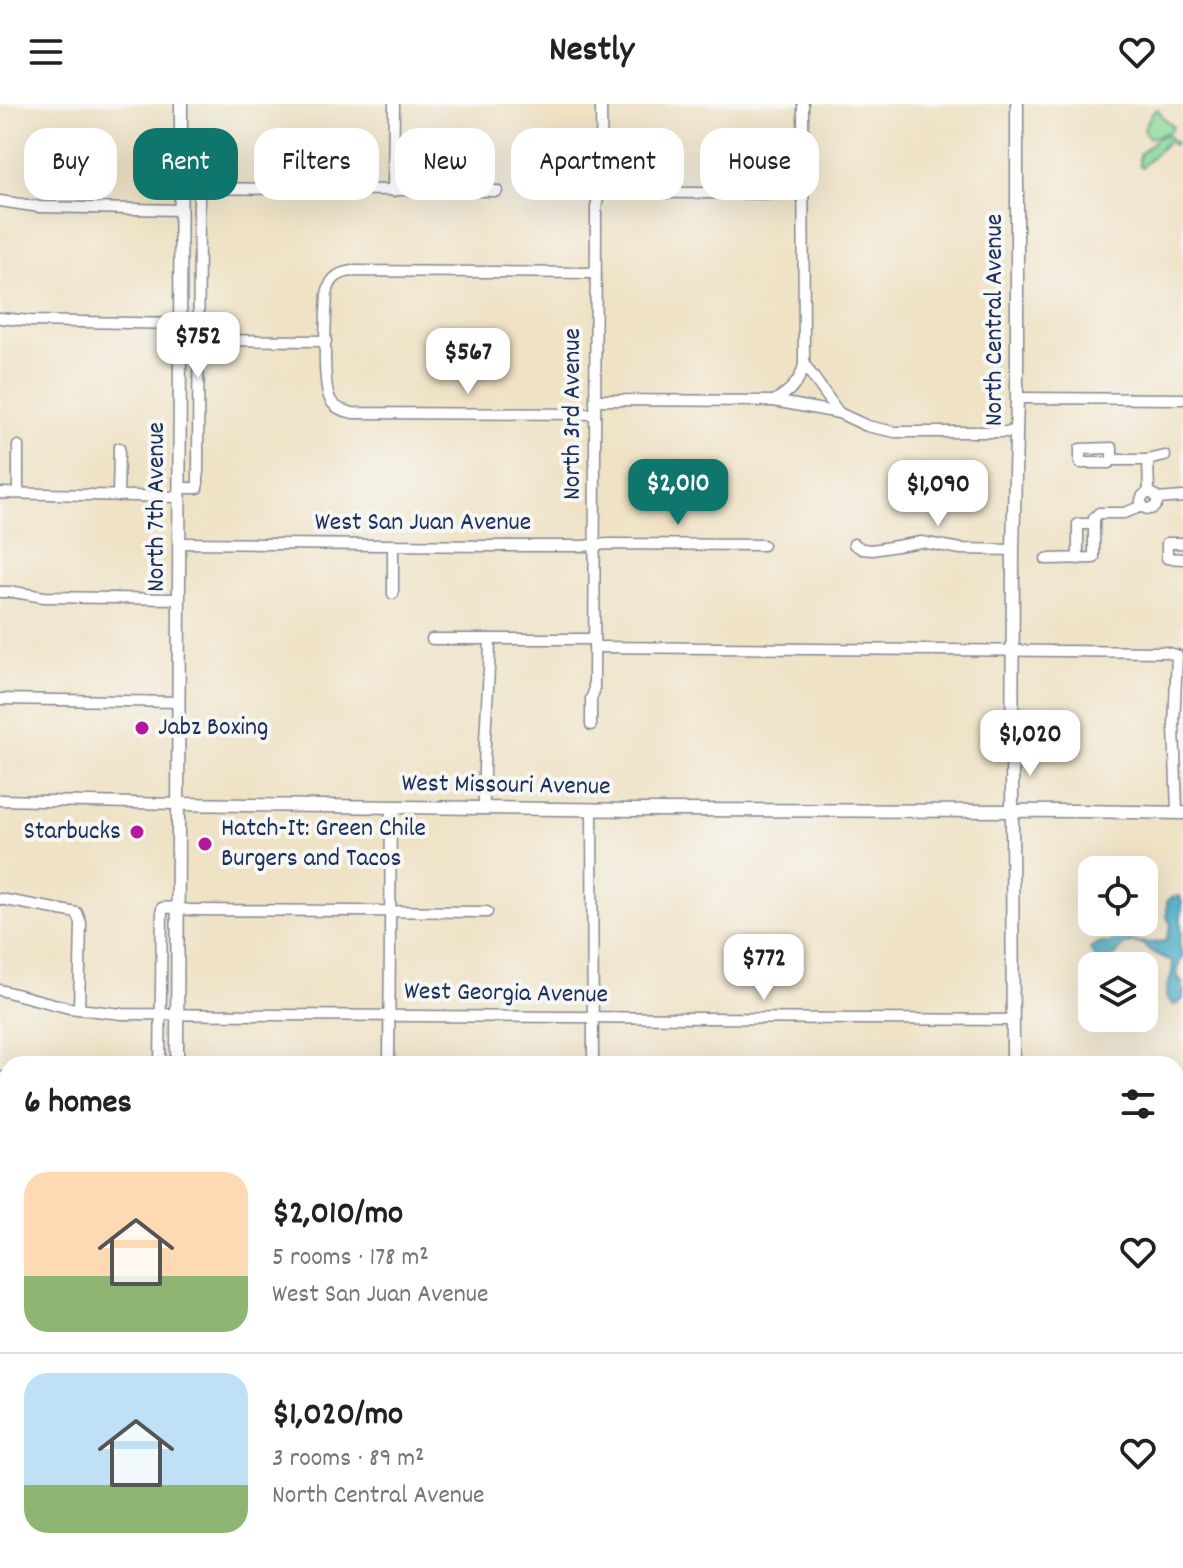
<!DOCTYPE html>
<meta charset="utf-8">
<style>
body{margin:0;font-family:Dekko,sans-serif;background:#f2f2f2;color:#222;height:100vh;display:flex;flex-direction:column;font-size:30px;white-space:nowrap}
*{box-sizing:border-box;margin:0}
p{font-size:26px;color:#767676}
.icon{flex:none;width:44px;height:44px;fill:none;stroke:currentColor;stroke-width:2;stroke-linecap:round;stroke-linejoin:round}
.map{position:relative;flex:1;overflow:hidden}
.details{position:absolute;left:0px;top:952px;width:1184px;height:512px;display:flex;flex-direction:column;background:#fff;border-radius:24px 24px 0 0;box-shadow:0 8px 32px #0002}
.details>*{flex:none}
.banner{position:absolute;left:24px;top:24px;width:1136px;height:72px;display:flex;gap:16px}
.tools{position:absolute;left:1078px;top:752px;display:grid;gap:16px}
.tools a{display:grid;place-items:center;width:80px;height:80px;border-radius:16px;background:#fff;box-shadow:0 8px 32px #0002;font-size:40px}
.price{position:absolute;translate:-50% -68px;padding:0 18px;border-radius:16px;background:#fff;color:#222;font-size:26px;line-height:52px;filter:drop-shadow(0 2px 4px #0008)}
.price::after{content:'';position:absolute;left:50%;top:48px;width:24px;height:18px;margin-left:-12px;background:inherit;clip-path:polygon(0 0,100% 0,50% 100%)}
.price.current{background:#0f766e;color:#fff}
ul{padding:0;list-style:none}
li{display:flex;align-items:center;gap:24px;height:200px;padding:0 24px}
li+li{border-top:2px solid #e0e0e0}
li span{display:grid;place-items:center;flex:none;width:224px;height:160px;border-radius:24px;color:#555}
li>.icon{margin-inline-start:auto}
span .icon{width:96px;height:96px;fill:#fffc;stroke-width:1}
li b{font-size:34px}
h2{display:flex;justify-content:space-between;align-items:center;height:96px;padding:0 24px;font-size:34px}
.pill{padding:0 28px;border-radius:24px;background:#fff;box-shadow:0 8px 32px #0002;font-size:28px;line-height:72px}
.pill.current{background:#0f766e;color:#fff}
header{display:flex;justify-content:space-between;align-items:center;height:104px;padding:0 24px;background:#fff;font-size:36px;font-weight:700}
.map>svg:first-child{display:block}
</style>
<header><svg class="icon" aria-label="menu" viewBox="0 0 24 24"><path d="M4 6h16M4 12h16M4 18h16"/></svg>Nestly<svg class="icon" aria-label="heart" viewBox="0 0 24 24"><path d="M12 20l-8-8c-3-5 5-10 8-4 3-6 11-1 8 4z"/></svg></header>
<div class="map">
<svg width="1183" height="1464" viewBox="0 0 1183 1464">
<rect width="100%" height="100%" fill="#f6f6f2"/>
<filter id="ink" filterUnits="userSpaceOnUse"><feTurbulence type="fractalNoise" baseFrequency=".0125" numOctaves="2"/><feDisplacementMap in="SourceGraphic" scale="16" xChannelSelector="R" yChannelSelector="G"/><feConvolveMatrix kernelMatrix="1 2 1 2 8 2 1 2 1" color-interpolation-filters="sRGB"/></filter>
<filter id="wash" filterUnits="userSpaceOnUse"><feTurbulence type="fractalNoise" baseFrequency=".006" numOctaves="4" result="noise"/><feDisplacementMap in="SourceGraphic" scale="32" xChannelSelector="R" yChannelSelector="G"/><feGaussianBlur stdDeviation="1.8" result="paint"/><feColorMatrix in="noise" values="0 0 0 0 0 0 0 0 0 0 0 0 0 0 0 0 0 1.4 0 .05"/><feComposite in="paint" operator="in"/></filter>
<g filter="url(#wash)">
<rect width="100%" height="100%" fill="#efe2c5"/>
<g fill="#87d999" stroke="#51847c" stroke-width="2">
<polygon points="1158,5 1163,14 1170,19 1173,23 1169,28 1150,34 1145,30 1144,25 1152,8"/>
<polygon points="1167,31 1176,39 1173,41 1168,37 1142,63 1139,60 1139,51 1157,34"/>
<polygon points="0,1023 8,1026 8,1108 0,1108"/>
</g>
<path fill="#48aec7" stroke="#326e92" stroke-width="2" d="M1173 793 1180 792C1183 801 1182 804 1181 813 1180 824 1183 828 1179 840L1183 852C1177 862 1174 871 1183 880V895L1178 900 1173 901 1166 893C1166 880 1175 871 1172 858L1152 848 1142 840 1130 839 1123 842 1115 852 1102 857 1095 854 1090 845 1097 839H1109L1114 836 1153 839 1166 837 1171 821 1167 813V796Z"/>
</g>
<g filter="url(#ink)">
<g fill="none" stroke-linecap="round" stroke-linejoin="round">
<defs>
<g id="minor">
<polyline points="803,0 804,260 839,309"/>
<polyline points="180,84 497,87"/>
<polyline points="393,87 394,0"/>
<polyline points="599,88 803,90"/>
<polyline points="0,97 40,103 180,106"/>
<polyline points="0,214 31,217 180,220"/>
<polyline points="180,236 326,237"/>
<polyline points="1017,294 1183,295"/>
<polyline points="595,296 774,297 839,309 867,322 895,328 1017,328"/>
<path d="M774 297C789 288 801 278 804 260"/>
<path d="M595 310 353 309C345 307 336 305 331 297 321 281 326 212 327 190 330 175 337 169 352 167L595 169"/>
<polyline points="1112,356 1112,344 1080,345 1080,359 1109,359 1112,356 1148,356"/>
<polyline points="179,384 197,384 198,379 199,84"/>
<circle cx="1149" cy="397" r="8"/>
<polyline points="0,389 179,393"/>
<polyline points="18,389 18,342"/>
<polyline points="1149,389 1148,356 1165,352"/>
<polyline points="118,392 119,344"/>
<polyline points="1157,395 1183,393"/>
<polyline points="179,439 492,442 581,442 609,440 763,441"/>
<polyline points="1183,439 1167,439 1167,454 1183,455"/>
<polyline points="854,440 862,445 872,446 921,438 961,445 1013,446"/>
<polyline points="393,441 393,490"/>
<polyline points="1046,455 1094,454 1094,414 1099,409 1124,409 1143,402"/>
<polyline points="1078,455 1078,420 1094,420"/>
<polyline points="0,488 14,488 44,493 179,495"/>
<polyline points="432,535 594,535"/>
<polyline points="594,543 1164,548 1177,551 1174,622 1177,709"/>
<polyline points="0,595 179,598"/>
<polyline points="591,621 591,595 594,587 596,116 596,103 602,78 601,0"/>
<polyline points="0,696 178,700"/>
<path d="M484 704C482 647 489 591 490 535"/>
<polyline points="592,705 593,960"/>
<polyline points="0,795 77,809 81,819 79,905"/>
<polyline points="0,886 69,904 122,910 1013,916"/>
<path d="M160 960 162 804C168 802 184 806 193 806L487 808"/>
<polyline points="389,960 391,703"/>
<polyline points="0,973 8,975"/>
<polyline points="1176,1025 1183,1025"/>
<polyline points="0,1114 8,1114"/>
<polyline points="1176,1125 1183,1125"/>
<polyline points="1176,1225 1183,1226"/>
<polyline points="1176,1326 1183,1326"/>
<polyline points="591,1456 591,1464"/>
</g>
<g id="major">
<polyline points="178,700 636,706 1082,707 1183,709"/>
<polyline points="177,960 181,0"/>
<polyline points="1013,960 1012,707 1013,446 1017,294 1017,0"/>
<polyline points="175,1456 175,1464"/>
<polyline points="1013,1456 1013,1464"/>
</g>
</defs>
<use href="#minor" stroke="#858892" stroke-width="13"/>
<use href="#major" stroke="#858892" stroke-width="15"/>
<use href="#minor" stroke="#fff" stroke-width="10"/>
<use href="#major" stroke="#fff" stroke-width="12"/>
</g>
</g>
<g fill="#b5179e" stroke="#f6f6f2" stroke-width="3">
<circle cx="142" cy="624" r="8"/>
<circle cx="137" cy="728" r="8"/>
<circle cx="205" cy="740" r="8"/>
</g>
<g text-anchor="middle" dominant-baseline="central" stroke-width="8" stroke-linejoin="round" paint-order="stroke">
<g font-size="26" fill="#1b2f5e" stroke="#f6f6f2">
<text transform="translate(995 216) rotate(-90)">North Central Avenue</text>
<text transform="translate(573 310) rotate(-90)">North 3rd Avenue</text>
<text transform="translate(157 403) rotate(-90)">North 7th Avenue</text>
<text x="423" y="419">West San Juan Avenue</text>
<text transform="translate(506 682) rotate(1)">West Missouri Avenue</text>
<text transform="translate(506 890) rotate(1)">West Georgia Avenue</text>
</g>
<g font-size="26" fill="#1b2f5e" stroke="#f6f6f2" text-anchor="start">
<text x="158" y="624">Jabz Boxing</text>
<text x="221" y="725">Hatch-It: Green Chile<tspan x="221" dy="30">Burgers and Tacos</tspan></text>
<text x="121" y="728" text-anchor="end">Starbucks</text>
</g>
</g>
</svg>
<div class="tools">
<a><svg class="icon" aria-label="locate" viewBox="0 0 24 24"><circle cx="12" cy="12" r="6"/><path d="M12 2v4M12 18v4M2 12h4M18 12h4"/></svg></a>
<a><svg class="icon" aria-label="layers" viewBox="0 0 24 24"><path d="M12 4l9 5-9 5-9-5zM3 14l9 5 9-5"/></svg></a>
</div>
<b class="price" style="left:198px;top:276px">$752</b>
<b class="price" style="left:468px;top:292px">$567</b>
<b class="price current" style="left:678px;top:423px">$2,010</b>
<b class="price" style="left:938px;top:424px">$1,090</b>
<b class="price" style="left:1030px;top:674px">$1,020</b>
<b class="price" style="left:764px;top:898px">$772</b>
<div class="banner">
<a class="pill">Buy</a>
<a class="pill current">Rent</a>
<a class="pill">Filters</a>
<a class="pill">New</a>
<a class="pill">Apartment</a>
<a class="pill">House</a>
</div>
<section class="details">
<h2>6 homes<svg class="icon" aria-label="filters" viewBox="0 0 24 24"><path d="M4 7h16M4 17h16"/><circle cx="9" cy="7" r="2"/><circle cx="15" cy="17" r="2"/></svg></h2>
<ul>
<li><span style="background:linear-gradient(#ffd9b3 65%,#8fb573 0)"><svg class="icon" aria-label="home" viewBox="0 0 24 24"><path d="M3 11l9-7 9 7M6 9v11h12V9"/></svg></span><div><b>$2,010/mo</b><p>5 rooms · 178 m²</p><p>West San Juan Avenue</p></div><svg class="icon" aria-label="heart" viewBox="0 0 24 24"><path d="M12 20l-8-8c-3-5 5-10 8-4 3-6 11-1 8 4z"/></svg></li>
<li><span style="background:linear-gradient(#bfe0f5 70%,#8fb573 0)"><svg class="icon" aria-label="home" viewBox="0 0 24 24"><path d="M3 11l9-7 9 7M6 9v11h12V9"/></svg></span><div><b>$1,020/mo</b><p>3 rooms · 89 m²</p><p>North Central Avenue</p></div><svg class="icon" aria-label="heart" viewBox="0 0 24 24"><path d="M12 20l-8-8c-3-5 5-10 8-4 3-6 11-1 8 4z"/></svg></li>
</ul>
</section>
</div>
